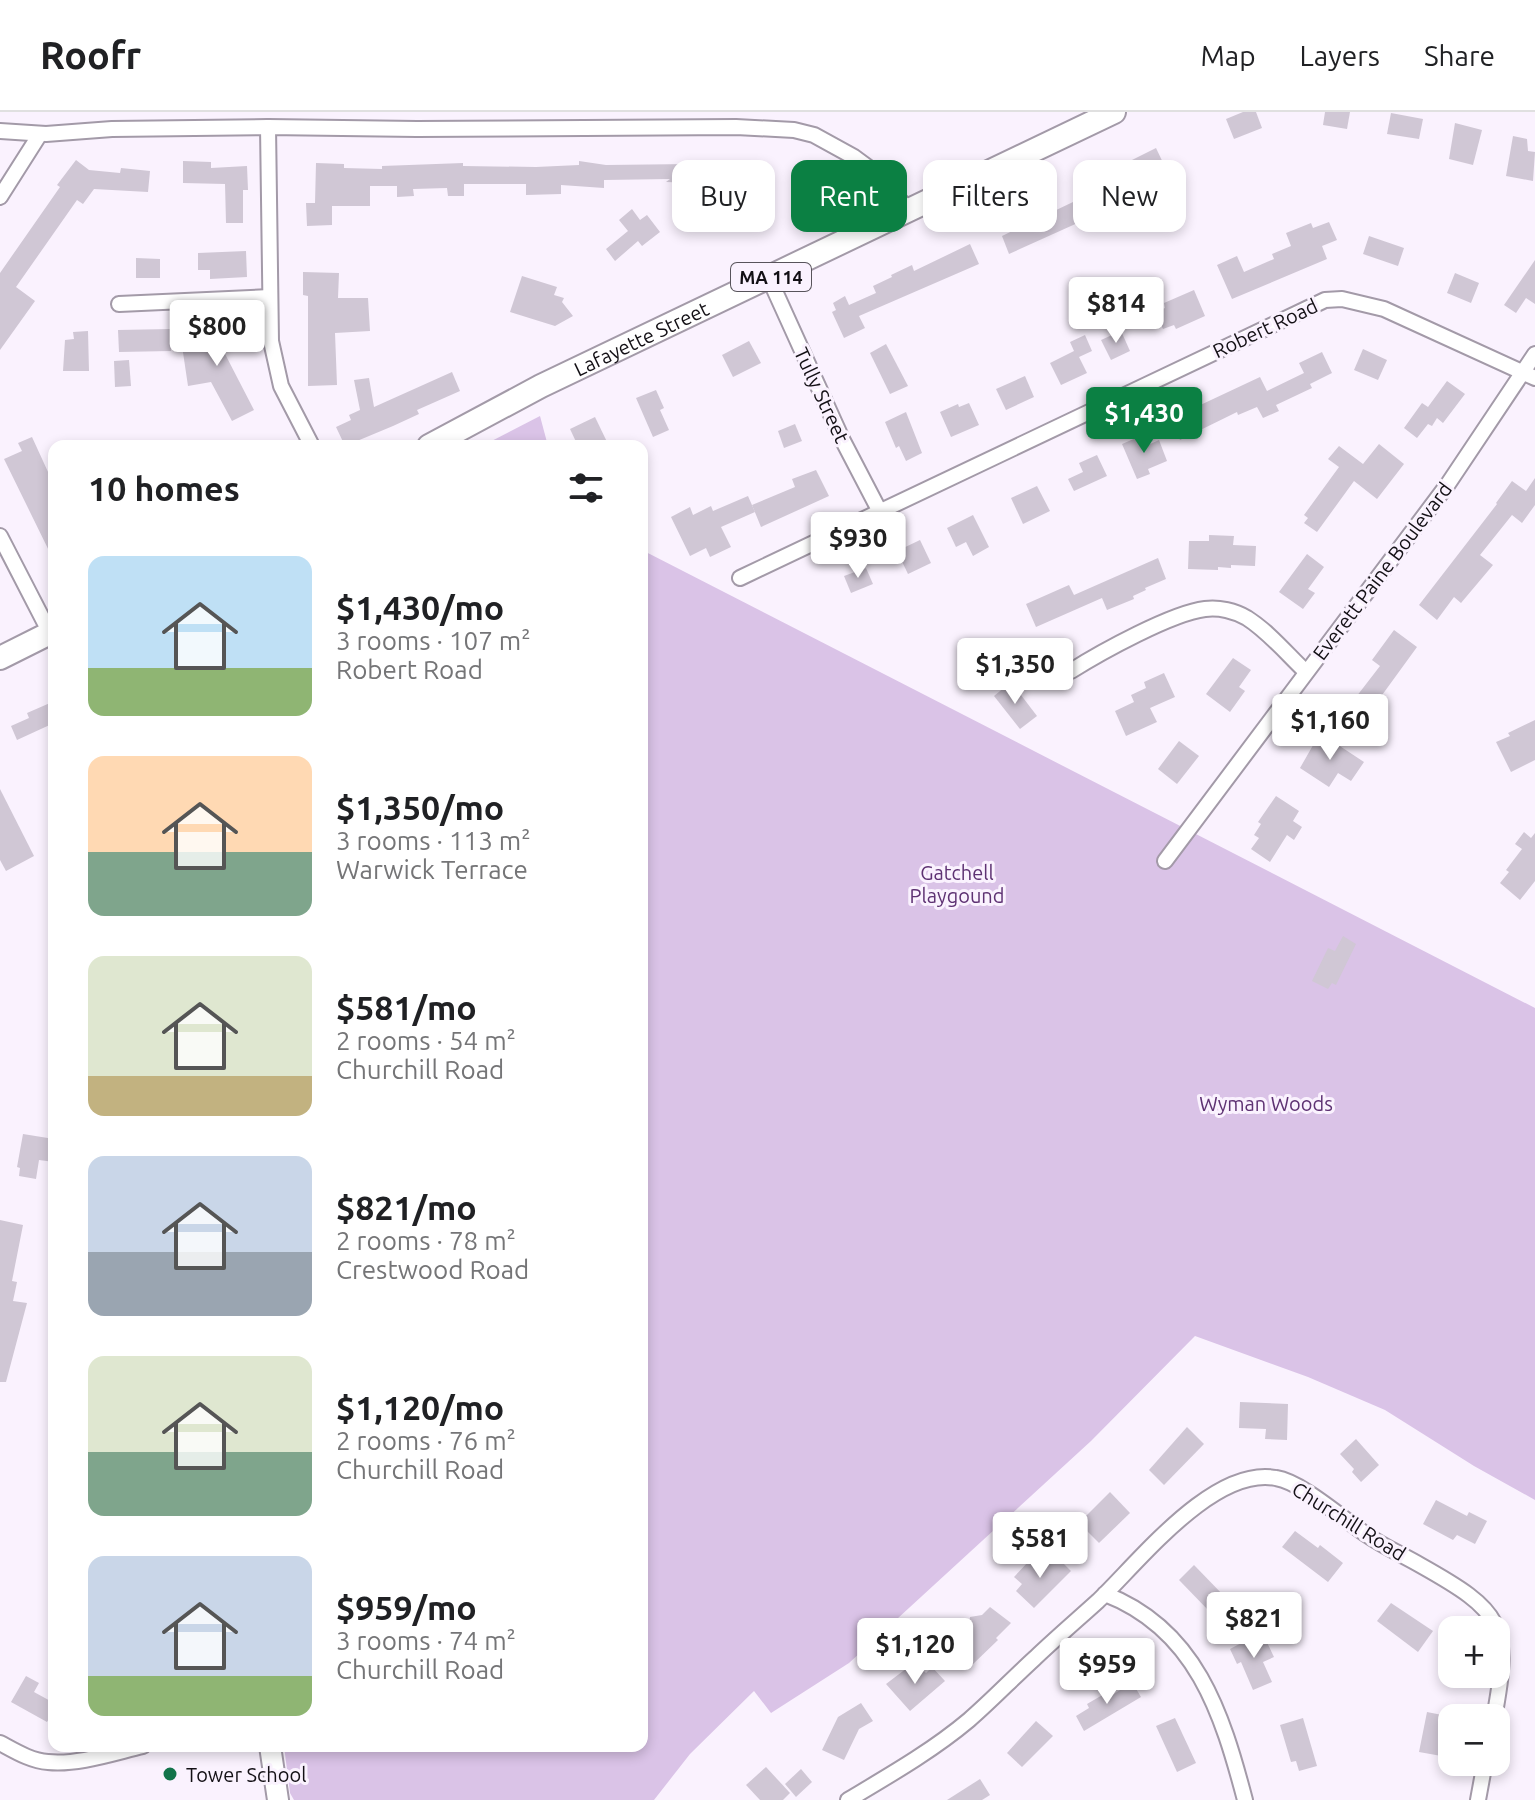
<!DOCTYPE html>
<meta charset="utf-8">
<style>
body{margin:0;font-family:Ubuntu,sans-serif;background:#f2f2f2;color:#202124;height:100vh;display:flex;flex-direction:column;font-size:30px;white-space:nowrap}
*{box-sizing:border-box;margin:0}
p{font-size:26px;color:#757577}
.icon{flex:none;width:44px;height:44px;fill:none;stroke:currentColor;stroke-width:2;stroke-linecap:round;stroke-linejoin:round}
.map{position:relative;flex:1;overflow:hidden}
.details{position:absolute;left:48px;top:328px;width:600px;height:1312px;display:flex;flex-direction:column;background:#fff;border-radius:16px;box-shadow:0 4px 12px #0003}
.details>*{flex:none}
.banner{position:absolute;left:672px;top:48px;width:742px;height:72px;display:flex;gap:16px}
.tools{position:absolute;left:1438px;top:1504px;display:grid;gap:16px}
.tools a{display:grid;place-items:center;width:72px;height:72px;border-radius:16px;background:#fff;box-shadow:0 4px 12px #0003;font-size:40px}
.price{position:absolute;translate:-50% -68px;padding:0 18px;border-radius:8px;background:#fff;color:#222;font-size:26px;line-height:52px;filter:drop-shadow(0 2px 4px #0008)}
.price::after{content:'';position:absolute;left:50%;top:48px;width:24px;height:18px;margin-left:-12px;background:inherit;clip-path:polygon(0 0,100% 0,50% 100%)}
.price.current{background:#0b8043;color:#fff}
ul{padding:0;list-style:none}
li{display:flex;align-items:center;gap:24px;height:200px;padding:0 40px}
li span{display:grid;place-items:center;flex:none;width:224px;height:160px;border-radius:16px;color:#555}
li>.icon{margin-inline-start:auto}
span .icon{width:96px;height:96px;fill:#fffc;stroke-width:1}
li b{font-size:34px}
h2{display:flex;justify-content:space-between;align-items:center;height:96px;padding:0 40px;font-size:34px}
.tag{padding:0 28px;border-radius:16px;background:#fff;box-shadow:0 4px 12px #0003;font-size:28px;line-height:72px}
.tag.current{background:#0b8043;color:#fff}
header{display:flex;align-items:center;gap:48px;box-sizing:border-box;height:112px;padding:0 40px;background:#fff;border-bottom:2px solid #e0e0e0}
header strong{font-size:38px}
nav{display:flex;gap:44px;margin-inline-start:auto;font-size:28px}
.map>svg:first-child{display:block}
</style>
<header>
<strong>Roofr</strong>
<nav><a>Map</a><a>Layers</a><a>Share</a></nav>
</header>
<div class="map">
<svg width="1535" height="1688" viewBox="0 0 1535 1688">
<rect width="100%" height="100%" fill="#faf2fe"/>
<g fill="#dac3e7">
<polygon points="540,304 548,334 482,334"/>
<polygon points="642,438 1535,896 1535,1388 1474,1354 1385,1298 1308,1265 1195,1224 1091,1329 849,1551 771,1601 754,1579 690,1642 654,1688 294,1688 290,1681 284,1634 642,1634"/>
</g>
<g fill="#d0c7d5">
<polygon points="1243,0 1256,0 1262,16 1234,27 1226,7"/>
<polygon points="1325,0 1350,0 1347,17 1323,13"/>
<polygon points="1391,1 1423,7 1419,27 1387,22"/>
<polygon points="1455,11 1482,18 1473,53 1449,47"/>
<polygon points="1513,24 1527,27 1528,39 1535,40 1533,69 1506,64"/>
<polygon points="1156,36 1166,57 1134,72 1124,52"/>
<polygon points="76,48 89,58 120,61 121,56 150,59 148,80 94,77 83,92 77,88 16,175 35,189 0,238 0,161 60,75 57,73"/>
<polygon points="690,48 715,49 715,56 748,56 748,50 766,50 766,78 748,77 748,73 666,70 670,67 604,68 604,76 561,73 561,82 526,83 526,72 464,72 464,84 448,84 447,76 413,77 414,84 397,85 397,74 370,74 370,94 332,94 332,113 307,114 306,91 315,91 316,51 344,52 344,56 382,57 382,54 463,51 463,54 536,55 579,53 579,49 606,53 690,52"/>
<polygon points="183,49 211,50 211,56 247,54 248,78 243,78 243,111 226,111 225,72 183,71"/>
<polygon points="1073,90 1082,109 1009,142 1002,124"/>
<polygon points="632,97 640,108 647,103 660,120 642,134 638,129 615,149 606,137 628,119 619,108"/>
<polygon points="1329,110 1337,128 1322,134 1327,147 1232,187 1217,153 1237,144 1244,160 1274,147 1272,142 1291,134 1286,121 1311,111 1313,116"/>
<polygon points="1369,124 1404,136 1398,154 1363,142"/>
<polygon points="970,132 979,152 859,204 865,216 844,226 832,200 836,198 833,191 845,184 849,193 876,181 873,174 892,165 891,163 912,153 914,159"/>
<polygon points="246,139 247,165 210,167 210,158 198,158 198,141"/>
<polygon points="136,146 160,147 160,166 136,166"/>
<polygon points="1535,148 1535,192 1526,186 1516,201 1504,193"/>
<polygon points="303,160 339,161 338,186 368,186 370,219 335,221 337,273 308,274 308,184 303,183"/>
<polygon points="1455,161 1479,171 1471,191 1447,181"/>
<polygon points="522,164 557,175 554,183 564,186 562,190 573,204 555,214 510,200"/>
<polygon points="1194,178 1205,204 1176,217 1174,213 1163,217 1155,200 1165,196 1164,191"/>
<polygon points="205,216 234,216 234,219 242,219 242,235 234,235 234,239 224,240 254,298 232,309 211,270 188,274 181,227 205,226"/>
<polygon points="170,217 171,239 119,240 118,218"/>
<polygon points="88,219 89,259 63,259 65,228 74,227 73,220"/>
<polygon points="1121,219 1130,239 1111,248 1101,228"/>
<polygon points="1085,223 1092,239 1079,245 1087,261 1061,273 1050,251 1074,239 1070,230"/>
<polygon points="749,229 761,251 733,265 722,243"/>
<polygon points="886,232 908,274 890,282 870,241"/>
<polygon points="1363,237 1387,248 1378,268 1354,258"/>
<polygon points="1322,240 1332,261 1310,272 1312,276 1276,293 1279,299 1263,306 1257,295 1238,303 1237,300 1180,328 1173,311 1181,307 1179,303 1260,265 1267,279 1304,261 1299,251"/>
<polygon points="129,248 131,274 115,275 114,249"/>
<polygon points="452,260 460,279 417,298 419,302 393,314 345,334 336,315 351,308 349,303 360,298 354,268 369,266 374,295"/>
<polygon points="1025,264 1034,285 1006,298 996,277"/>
<polygon points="1447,269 1465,282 1443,311 1437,306 1432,314 1428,312 1417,326 1404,316 1422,291 1428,295"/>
<polygon points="656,278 664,296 660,298 669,318 653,325 636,286"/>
<polygon points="969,291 979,313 951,325 940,300 958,292 959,295"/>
<polygon points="906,300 922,341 906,349 899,334 896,336 885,310"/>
<polygon points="595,305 609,334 578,334 570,317"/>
<polygon points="795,312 802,329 784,336 778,319"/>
<polygon points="1143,323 1148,333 1159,328 1167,349 1148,357 1150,362 1137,367 1122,332"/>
<polygon points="32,325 54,373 54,449 4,347 22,339 18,331"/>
<polygon points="1379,332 1404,352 1377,387 1354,369 1317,420 1304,411 1308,406 1304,403 1339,355 1328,347 1339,334 1363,352"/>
<polygon points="1097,343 1107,364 1074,379 1068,367 1083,360 1079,351"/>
<polygon points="816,358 829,384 761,415 752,393 795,375 792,367"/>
<polygon points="1535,366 1535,393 1522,411 1512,403 1480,443 1493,453 1461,491 1454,485 1437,508 1419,493 1497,392 1496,391 1512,369 1526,379"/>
<polygon points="1037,374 1050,399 1023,412 1011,386"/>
<polygon points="748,384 755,400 721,415 731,435 710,445 706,436 690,444 671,405 690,395 693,403 711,394 713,399"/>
<polygon points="973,403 989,435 973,444 966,430 956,435 947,416"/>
<polygon points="1209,423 1234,424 1233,433 1256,434 1255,454 1231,453 1231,456 1218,455 1218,458 1188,457 1189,429 1209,429"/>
<polygon points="920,428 931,451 908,462 897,439"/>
<polygon points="1307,442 1324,455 1308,477 1315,481 1303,497 1279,480"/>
<polygon points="1158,446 1166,467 1145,476 1146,478 1133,484 1134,487 1107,498 1102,486 1036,515 1026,492 1069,473 1074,483"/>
<polygon points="866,456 873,472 851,481 844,464"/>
<polygon points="1394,518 1417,535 1369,601 1353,589 1380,554 1372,548"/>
<polygon points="1233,546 1251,558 1239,575 1245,579 1230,600 1206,582"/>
<polygon points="1164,561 1175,585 1150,596 1157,610 1126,624 1115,599 1134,590 1131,583 1146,576 1144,570"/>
<polygon points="1011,570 1037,604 1020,617 994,584"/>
<polygon points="50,591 54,600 54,611 17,628 11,614 29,606 27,601"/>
<polygon points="1535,608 1535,648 1511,660 1496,630 1510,624 1508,621"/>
<polygon points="1320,621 1364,650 1351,669 1338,661 1329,675 1300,656"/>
<polygon points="1179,629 1199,644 1177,672 1158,657"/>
<polygon points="0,677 34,744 6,759 0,748"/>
<polygon points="1276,684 1299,699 1293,709 1302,715 1294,728 1287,723 1270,750 1251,737 1259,726 1254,723 1261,712 1258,710"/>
<polygon points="1524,720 1531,726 1535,721 1535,769 1520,788 1500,771 1509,760 1506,758 1522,737 1515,732"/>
<polygon points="1343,824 1356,832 1336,873 1332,871 1328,877 1312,869 1328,836 1335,839"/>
<polygon points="23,1022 54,1027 54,1050 39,1048 36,1067 19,1064 20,1056 17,1055"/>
<polygon points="0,1108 23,1113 12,1169 17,1170 13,1189 27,1191 6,1270 0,1270"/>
<polygon points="1240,1290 1288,1292 1287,1328 1265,1327 1266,1317 1239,1316"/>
<polygon points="1187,1315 1204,1332 1164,1373 1149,1358"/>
<polygon points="1356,1327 1379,1353 1361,1370 1352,1360 1354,1357 1340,1342"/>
<polygon points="1110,1380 1130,1401 1099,1431 1079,1411"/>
<polygon points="1436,1388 1467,1404 1469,1400 1487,1409 1475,1432 1457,1423 1453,1428 1423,1412"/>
<polygon points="1295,1419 1318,1436 1320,1433 1343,1451 1328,1470 1282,1435"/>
<polygon points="1056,1444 1071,1459 1034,1496 1016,1479 1022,1472 1014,1465 1029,1449 1040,1460"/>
<polygon points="1194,1453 1226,1486 1211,1501 1179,1468"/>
<polygon points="1391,1491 1433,1519 1418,1540 1377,1509"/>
<polygon points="990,1495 1011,1511 996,1526 998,1528 972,1553 953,1533 969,1517 970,1505 982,1503"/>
<polygon points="1262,1520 1274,1545 1263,1550 1272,1570 1253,1578 1241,1550 1237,1552 1230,1537"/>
<polygon points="911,1553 917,1560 921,1556 926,1561 932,1555 945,1569 910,1599 886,1572"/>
<polygon points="26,1564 39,1571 34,1580 54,1591 54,1598 47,1610 11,1590"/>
<polygon points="1132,1570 1141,1585 1084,1619 1076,1604 1089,1596 1087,1592 1111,1578 1114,1582"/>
<polygon points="861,1591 873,1609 859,1617 844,1648 822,1638 838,1605"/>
<polygon points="1427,1600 1452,1605 1447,1645 1419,1640"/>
<polygon points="1175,1606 1196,1651 1177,1660 1156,1614"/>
<polygon points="1303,1606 1317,1654 1299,1659 1296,1649 1291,1650 1280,1613"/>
<polygon points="1036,1609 1053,1624 1022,1655 1007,1641"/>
<polygon points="766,1655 790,1681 783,1688 760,1688 746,1673"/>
<polygon points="801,1657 812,1670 796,1685 785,1672"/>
<polygon points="980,1667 990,1683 982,1688 947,1688"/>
</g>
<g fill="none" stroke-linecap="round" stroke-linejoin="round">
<defs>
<g id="minor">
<polyline points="268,15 271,229 281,274 312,334"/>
<polyline points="0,19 46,22 112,17 268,15 417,17 736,15 794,18 814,23 854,45 873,59 908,97"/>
<polyline points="0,85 40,22"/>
<polyline points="769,166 842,327 879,398"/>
<polyline points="119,192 270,185"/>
<polyline points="0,424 50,521"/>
<polyline points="740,466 1325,188 1342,187 1384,197 1535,266"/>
<path d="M1071 559C1101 540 1172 501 1205 497 1219 495 1235 499 1247 506 1269 520 1287 542 1306 560"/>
<polyline points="1165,749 1448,372 1535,242"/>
<path d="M1105 1482C1196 1517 1222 1601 1245 1688"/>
<path d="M0 1631C15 1639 31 1649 48 1650 78 1653 113 1641 143 1634"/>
<path d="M848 1688C890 1663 932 1639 969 1608 992 1588 1013 1566 1035 1546 1056 1526 1077 1508 1098 1489 1139 1450 1213 1354 1276 1366 1302 1370 1344 1408 1367 1423 1384 1435 1403 1443 1420 1453 1502 1499 1512 1512 1494 1606"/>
<polyline points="1478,1688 1485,1650"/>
</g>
<polyline id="secondary" points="270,1634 278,1688"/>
<g id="primary">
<path id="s1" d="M429 334 541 274 1114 0"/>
<polyline points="0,546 54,519"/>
</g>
</defs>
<use href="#minor" stroke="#a39aa8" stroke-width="18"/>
<use href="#secondary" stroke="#a39aa8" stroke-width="24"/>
<use href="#primary" stroke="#a39aa8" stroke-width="26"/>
<use href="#minor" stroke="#fff" stroke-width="14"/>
<use href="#secondary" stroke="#fff" stroke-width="20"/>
<use href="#primary" stroke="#fff" stroke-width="22"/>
</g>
<circle fill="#12734a" stroke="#faf2fe" stroke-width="3" cx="170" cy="1662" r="8"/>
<g text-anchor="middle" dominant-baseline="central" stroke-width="6" stroke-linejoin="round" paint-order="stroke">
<rect fill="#faf2fe" stroke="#58545b" stroke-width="2" x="731" y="151" width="80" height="28" rx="6"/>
<g font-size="18" font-weight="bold" fill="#131015">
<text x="771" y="165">MA 114</text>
</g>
<g font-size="20" fill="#131015" stroke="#faf2fe">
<text transform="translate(1265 216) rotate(-25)">Robert Road</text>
<text stroke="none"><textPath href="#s1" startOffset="238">Lafayette Street</textPath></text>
<text transform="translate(822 283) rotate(65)">Tully Street</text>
<text transform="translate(1382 459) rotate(-53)">Everett Paine Boulevard</text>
<text transform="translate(1349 1409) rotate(32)">Churchill Road</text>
</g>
<g font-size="20" fill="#5e3273" stroke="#faf2fe">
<text x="957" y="760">Gatchell<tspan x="957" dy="23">Playgound</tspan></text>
<text x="1266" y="991">Wyman Woods</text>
</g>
<g font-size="20" fill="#131015" stroke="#faf2fe" text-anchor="start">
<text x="186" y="1662">Tower School</text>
</g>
</g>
</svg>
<div class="tools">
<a>+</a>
<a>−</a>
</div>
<b class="price" style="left:1116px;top:233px">$814</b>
<b class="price" style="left:217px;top:256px">$800</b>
<b class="price current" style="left:1144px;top:343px">$1,430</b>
<b class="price" style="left:858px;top:468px">$930</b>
<b class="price" style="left:1015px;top:594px">$1,350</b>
<b class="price" style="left:1330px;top:650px">$1,160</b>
<b class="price" style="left:1040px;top:1468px">$581</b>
<b class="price" style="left:1254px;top:1548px">$821</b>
<b class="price" style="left:915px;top:1574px">$1,120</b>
<b class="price" style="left:1107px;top:1594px">$959</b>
<div class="banner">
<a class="tag">Buy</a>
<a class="tag current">Rent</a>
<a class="tag">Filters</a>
<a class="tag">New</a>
</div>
<section class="details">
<h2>10 homes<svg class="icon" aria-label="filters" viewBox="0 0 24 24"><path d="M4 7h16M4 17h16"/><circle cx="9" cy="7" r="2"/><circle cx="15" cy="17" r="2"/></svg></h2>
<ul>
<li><span style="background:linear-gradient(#bfe0f5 70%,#8fb573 0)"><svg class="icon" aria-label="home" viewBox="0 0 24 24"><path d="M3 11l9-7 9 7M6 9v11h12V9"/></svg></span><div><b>$1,430/mo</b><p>3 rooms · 107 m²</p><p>Robert Road</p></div></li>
<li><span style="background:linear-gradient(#ffd9b3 60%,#7fa58c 0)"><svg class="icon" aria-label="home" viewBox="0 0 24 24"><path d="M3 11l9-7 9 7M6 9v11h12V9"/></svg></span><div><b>$1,350/mo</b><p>3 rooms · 113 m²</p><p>Warwick Terrace</p></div></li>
<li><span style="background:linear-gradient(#dfe7d0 75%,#c2b280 0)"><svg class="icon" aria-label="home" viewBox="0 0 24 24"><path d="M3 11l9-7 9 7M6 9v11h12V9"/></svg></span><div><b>$581/mo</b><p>2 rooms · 54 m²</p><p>Churchill Road</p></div></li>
<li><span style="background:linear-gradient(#c9d6e8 60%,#9aa5b1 0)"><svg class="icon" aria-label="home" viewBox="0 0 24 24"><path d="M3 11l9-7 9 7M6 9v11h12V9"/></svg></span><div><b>$821/mo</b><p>2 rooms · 78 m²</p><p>Crestwood Road</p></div></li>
<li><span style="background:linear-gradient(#dfe7d0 60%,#7fa58c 0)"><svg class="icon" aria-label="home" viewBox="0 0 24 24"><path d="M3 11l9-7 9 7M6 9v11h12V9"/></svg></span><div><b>$1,120/mo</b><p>2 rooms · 76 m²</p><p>Churchill Road</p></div></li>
<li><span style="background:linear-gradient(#c9d6e8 75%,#8fb573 0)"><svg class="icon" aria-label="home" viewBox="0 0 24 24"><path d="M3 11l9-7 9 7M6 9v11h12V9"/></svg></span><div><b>$959/mo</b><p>3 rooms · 74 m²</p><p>Churchill Road</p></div></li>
</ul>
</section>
</div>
